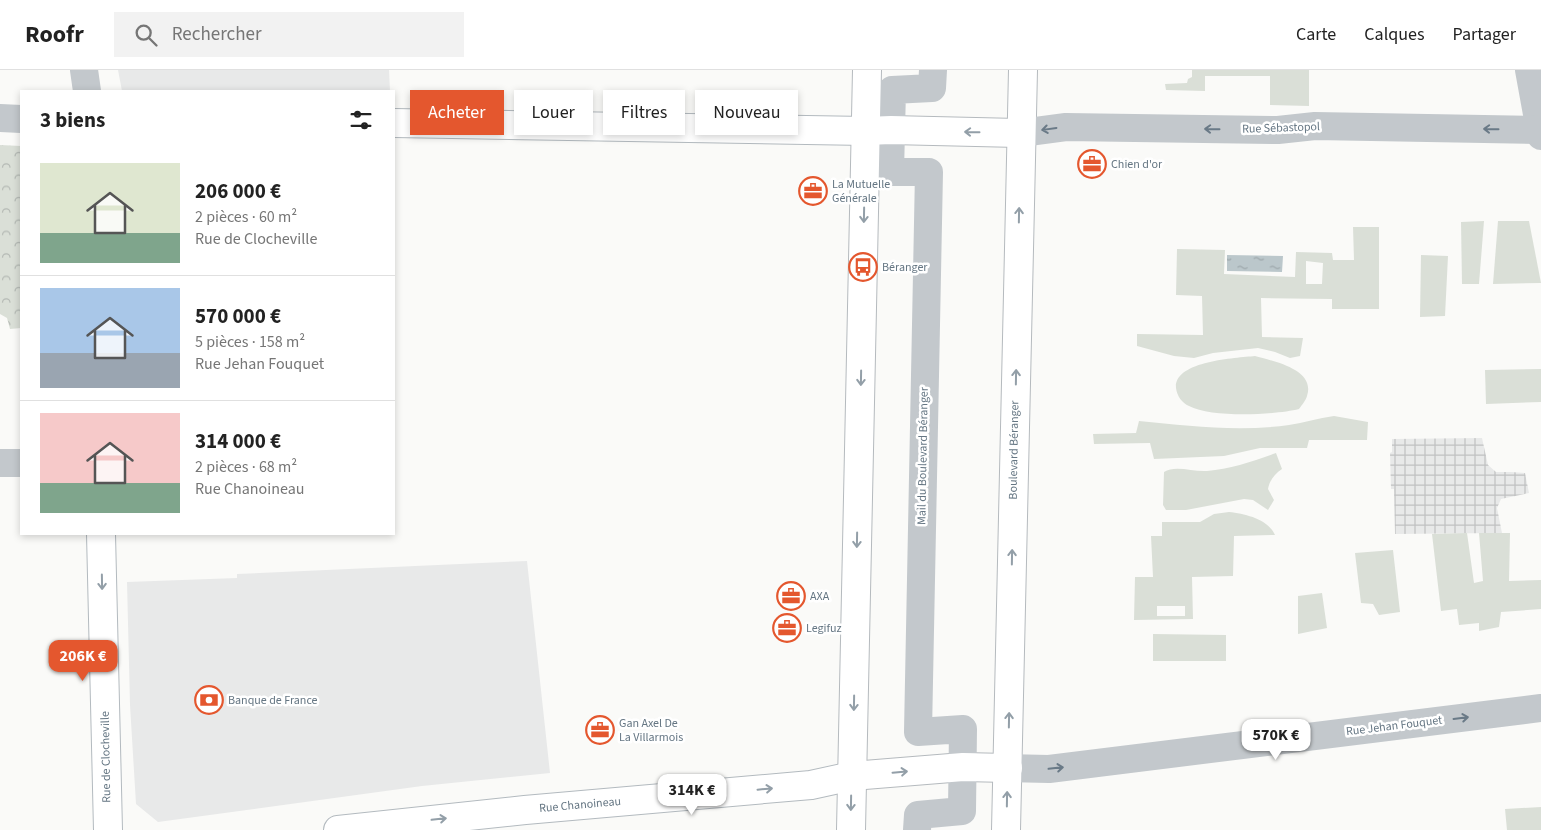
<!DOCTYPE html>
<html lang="fr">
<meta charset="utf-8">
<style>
body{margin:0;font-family:"Source Sans 3",sans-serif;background:#f2f2f2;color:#222;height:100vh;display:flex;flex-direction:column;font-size:19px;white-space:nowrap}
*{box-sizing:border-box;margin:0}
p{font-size:16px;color:#767676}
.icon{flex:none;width:28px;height:28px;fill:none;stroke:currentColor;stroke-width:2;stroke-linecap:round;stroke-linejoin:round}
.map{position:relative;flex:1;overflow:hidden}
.panel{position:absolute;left:20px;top:20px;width:375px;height:445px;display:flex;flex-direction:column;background:#fff;border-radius:0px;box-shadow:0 2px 8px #0003}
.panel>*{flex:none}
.guide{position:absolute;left:410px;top:20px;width:475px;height:45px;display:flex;gap:10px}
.price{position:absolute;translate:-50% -42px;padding:0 11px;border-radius:10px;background:#fff;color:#222;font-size:16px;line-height:32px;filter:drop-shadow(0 1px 2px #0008)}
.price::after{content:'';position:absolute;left:50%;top:30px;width:15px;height:11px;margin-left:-8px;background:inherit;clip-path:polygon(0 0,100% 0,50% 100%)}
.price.on{background:#e4572e;color:#fff}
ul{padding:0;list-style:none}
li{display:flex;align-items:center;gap:15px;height:125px;padding:0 20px}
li+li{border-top:1px solid #e0e0e0}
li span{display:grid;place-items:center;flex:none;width:140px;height:100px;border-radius:0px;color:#555}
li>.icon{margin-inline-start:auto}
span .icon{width:60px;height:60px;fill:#fffc;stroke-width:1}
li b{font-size:21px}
h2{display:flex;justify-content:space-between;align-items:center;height:60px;padding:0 20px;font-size:21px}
.chip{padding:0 18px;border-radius:0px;background:#fff;box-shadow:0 2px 8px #0003;font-size:18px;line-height:45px}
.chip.on{background:#e4572e;color:#fff}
header{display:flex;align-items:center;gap:30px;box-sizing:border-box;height:70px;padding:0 25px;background:#fff;border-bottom:1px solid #e0e0e0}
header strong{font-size:24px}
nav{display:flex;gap:28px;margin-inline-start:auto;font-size:18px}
.search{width:350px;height:45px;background:#f2f2f2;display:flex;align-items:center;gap:12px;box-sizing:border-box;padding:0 18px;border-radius:0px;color:#767676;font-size:19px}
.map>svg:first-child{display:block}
</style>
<header>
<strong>Roofr</strong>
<div class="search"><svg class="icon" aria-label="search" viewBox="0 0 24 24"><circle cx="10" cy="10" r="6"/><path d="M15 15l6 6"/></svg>Rechercher</div>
<nav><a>Carte</a><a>Calques</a><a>Partager</a></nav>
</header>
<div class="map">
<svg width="1541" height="760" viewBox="0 0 1541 760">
<defs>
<pattern id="industrial-grid" width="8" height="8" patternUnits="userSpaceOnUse" patternTransform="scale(1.25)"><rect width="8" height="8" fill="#e8e9e9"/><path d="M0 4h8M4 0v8" fill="none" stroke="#c0c1c2"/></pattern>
<pattern id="park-crowns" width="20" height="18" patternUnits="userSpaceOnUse" patternTransform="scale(1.25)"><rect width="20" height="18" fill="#dadfd7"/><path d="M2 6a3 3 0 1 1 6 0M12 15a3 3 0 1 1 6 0" fill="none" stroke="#b4b9b4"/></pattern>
<pattern id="water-ripples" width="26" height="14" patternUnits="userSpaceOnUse" patternTransform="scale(1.25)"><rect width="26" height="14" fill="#bbc7cb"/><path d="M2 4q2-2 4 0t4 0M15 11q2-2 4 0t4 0" fill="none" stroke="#9ca6aa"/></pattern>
</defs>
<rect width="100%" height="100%" fill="#fafaf8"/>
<g fill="#e8e9e9">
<polygon points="118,0 389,0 390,21 122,21"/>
<polygon points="527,491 550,703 422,716 158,752 136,734 130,635 127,512 237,508 237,504"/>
</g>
<polygon fill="url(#industrial-grid)" points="1482,368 1488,395 1496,402 1511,402 1525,403 1529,423 1501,429 1497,438 1502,463 1395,464 1394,419 1391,419 1390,383 1392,382 1392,369"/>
<g fill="#dadfd7" fill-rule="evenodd">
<polygon points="1192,0 1309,0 1309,36 1270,35 1270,6 1205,6 1205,21 1166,20 1165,14 1187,13 1188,9 1192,7"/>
<polygon points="1484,151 1479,214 1462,214 1461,152"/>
<polygon points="1498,151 1529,151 1541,213 1493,214"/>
<path d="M1353 157H1379V239H1332V229L1261 228 1262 267 1303 268 1300 286 1290 288 1275 282 1258 278 1213 283 1194 288 1174 286 1137 276V264L1203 265 1202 226 1176 225 1177 179 1225 180 1224 204 1295 207 1296 182 1332 183 1333 190H1354ZM1306 191 1323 193 1322 214H1306Z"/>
<polygon points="1421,185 1448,186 1445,246 1420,247"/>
<path d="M1255 286C1272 291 1316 299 1307 326 1306 330 1302 335 1299 339 1275 345 1211 348 1189 336 1182 333 1177 326 1176 318 1174 291 1235 288 1255 286Z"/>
<polygon points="1541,299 1541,332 1486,334 1485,300"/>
<path d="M1334 346 1368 352 1367 370H1309L1307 378H1260L1224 386 1154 389 1150 373 1094 374 1093 364 1136 363 1139 351C1189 356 1238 362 1289 355 1304 353 1318 348 1334 346Z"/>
<path d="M1276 383 1282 399C1275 404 1270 409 1268 419L1274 430 1268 440 1253 430 1244 429 1186 440H1166L1163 435 1164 402C1175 395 1193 402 1207 401 1230 399 1254 391 1276 383Z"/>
<path d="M1229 442C1246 444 1268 449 1275 465L1234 466 1233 506 1192 507 1193 549 1134 550 1135 507H1153L1151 466H1162V452H1200L1214 444ZM1157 536H1185V546H1157Z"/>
<polygon points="1467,463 1474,513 1483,511 1479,463 1510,463 1509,511 1541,510 1541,539 1501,542 1499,557 1479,561 1479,553 1459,555 1457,539 1441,541 1432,464"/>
<polygon points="1393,480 1400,542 1379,545 1373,534 1361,533 1355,483"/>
<polygon points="1322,523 1327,558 1298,564 1298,526"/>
<polygon points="1153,564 1226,565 1226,591 1153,591"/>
<polygon points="1541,737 1541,760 1507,760 1505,739"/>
</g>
<polygon fill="url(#park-crowns)" points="0,75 21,76 21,258 10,259 7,248 0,244"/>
<polygon fill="url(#water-ripples)" points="1227,185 1283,186 1282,202 1227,201"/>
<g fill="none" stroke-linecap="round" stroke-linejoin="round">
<defs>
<g id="secondary">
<polyline points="394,53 866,61"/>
<polyline points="101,464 108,760"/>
<polyline points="338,760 525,740 811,715 852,706"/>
</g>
<g id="primary">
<polyline points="866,61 891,60 1021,63"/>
<polyline points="852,706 963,697 1008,698"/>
<polyline points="851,760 867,0"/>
<polyline points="1006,760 1023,0"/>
</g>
</defs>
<use href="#secondary" stroke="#b3babf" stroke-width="30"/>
<use href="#primary" stroke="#b5babe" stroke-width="30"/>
<g stroke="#c3c8cc" stroke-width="28">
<polyline points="84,0 87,21"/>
<polyline points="1529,0 1541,66"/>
<polyline points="0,48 21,49"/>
<polyline points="1021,63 1066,57 1278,60 1315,56 1541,60"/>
<polyline points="0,393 21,393"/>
<polyline points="1008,698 1049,699 1541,638"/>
<polyline points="917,760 918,745 962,741 963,659 918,662 929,102 890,102 892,20 932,18 933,0"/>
</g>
<use href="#secondary" stroke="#fff" stroke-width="28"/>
<use href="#primary" stroke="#fff" stroke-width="28"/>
</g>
<defs><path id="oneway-shaft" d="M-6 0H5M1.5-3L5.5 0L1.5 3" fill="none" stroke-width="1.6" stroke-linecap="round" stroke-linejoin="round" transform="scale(1.25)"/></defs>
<g stroke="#6a7a87">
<use href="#oneway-shaft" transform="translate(1049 59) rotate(172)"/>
<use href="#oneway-shaft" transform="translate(1212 59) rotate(-179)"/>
<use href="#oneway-shaft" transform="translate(1491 59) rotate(-179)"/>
<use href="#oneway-shaft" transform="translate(1461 648) rotate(-7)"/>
<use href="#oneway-shaft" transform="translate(1056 698) rotate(-6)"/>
</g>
<g stroke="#939fa8">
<use href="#oneway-shaft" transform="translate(972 62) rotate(-179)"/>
<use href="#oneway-shaft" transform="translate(864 145) rotate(91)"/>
<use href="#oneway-shaft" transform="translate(1019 145) rotate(-89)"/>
<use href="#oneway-shaft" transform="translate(1016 307) rotate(-89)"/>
<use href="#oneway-shaft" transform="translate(861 308) rotate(91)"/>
<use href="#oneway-shaft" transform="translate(857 470) rotate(91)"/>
<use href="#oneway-shaft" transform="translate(1012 487) rotate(-89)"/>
<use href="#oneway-shaft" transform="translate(102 512) rotate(89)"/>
<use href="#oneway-shaft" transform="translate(854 633) rotate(91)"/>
<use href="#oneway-shaft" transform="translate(1009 650) rotate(-89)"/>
<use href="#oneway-shaft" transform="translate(900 702) rotate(-5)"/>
<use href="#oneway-shaft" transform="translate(765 719) rotate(-5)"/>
<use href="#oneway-shaft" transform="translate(1007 729) rotate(-89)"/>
<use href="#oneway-shaft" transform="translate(851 733) rotate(91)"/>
<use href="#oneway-shaft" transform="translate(439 749) rotate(-6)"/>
</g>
<defs>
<symbol id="office-ring" viewBox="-11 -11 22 22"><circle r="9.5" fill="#fff" stroke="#e4572e" stroke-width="1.5"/><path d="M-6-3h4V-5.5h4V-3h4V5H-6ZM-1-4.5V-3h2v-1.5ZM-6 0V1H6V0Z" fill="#e4572e"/></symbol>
<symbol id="bus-ring" viewBox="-11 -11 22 22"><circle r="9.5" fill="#fff" stroke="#e4572e" stroke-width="1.5"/><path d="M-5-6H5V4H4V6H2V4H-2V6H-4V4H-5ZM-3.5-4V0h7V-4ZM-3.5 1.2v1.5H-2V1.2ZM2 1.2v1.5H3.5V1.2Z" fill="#e4572e"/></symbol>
<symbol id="bank-ring" viewBox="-11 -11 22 22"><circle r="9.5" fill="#fff" stroke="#e4572e" stroke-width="1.5"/><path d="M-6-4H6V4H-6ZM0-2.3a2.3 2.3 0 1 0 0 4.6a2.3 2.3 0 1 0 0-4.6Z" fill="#e4572e"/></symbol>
</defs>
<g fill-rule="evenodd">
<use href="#office-ring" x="1076" y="78" width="32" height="32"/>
<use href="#office-ring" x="797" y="105" width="32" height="32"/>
<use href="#bus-ring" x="847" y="181" width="32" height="32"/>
<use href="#office-ring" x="775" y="510" width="32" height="32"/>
<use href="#office-ring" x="771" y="542" width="32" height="32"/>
<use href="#bank-ring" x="193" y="614" width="32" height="32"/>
<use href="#office-ring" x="584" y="644" width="32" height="32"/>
</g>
<g text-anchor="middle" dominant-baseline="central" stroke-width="5" stroke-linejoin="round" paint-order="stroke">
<g font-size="12" fill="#657683" stroke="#fff">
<text transform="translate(1281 58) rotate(-2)">Rue Sébastopol</text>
<text transform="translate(1014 380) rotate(-89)">Boulevard Béranger</text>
<text transform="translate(923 386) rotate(-89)">Mail du Boulevard Béranger</text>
<text transform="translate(1394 656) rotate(-7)">Rue Jehan Fouquet</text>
<text transform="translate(106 687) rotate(-91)">Rue de Clocheville</text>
<text transform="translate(580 735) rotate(-5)">Rue Chanoineau</text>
</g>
<g font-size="12" fill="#657683" stroke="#fff" text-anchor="start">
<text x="1111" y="94">Chien d'or</text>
<text x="832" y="114">La Mutuelle<tspan x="832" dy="14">Générale</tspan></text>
<text x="882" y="197">Béranger</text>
<text x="810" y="526">AXA</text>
<text x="806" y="558">Legifuz</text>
<text x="228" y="630">Banque de France</text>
<text x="619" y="653">Gan Axel De<tspan x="619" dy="14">La Villarmois</tspan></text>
</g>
</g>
</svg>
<b class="price on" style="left:83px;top:612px">206K €</b>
<b class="price" style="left:1276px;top:691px">570K €</b>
<b class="price" style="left:692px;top:746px">314K €</b>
<div class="guide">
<a class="chip on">Acheter</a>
<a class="chip">Louer</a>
<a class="chip">Filtres</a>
<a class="chip">Nouveau</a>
</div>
<section class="panel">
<h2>3 biens<svg class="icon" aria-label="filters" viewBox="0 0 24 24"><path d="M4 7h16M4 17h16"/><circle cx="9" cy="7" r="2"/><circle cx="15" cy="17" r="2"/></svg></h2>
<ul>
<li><span style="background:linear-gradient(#dfe7d0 70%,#7fa58c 0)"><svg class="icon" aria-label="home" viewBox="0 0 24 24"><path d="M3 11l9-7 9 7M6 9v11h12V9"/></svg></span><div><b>206 000 €</b><p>2 pièces · 60 m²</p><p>Rue de Clocheville</p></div></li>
<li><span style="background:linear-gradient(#a9c7e8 65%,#9aa5b1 0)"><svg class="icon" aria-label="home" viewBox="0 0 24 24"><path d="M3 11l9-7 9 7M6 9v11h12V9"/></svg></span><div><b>570 000 €</b><p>5 pièces · 158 m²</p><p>Rue Jehan Fouquet</p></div></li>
<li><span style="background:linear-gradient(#f6c9c9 70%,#7fa58c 0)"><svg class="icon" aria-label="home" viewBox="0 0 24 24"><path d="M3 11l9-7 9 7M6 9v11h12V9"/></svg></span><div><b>314 000 €</b><p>2 pièces · 68 m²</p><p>Rue Chanoineau</p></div></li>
</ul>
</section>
</div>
